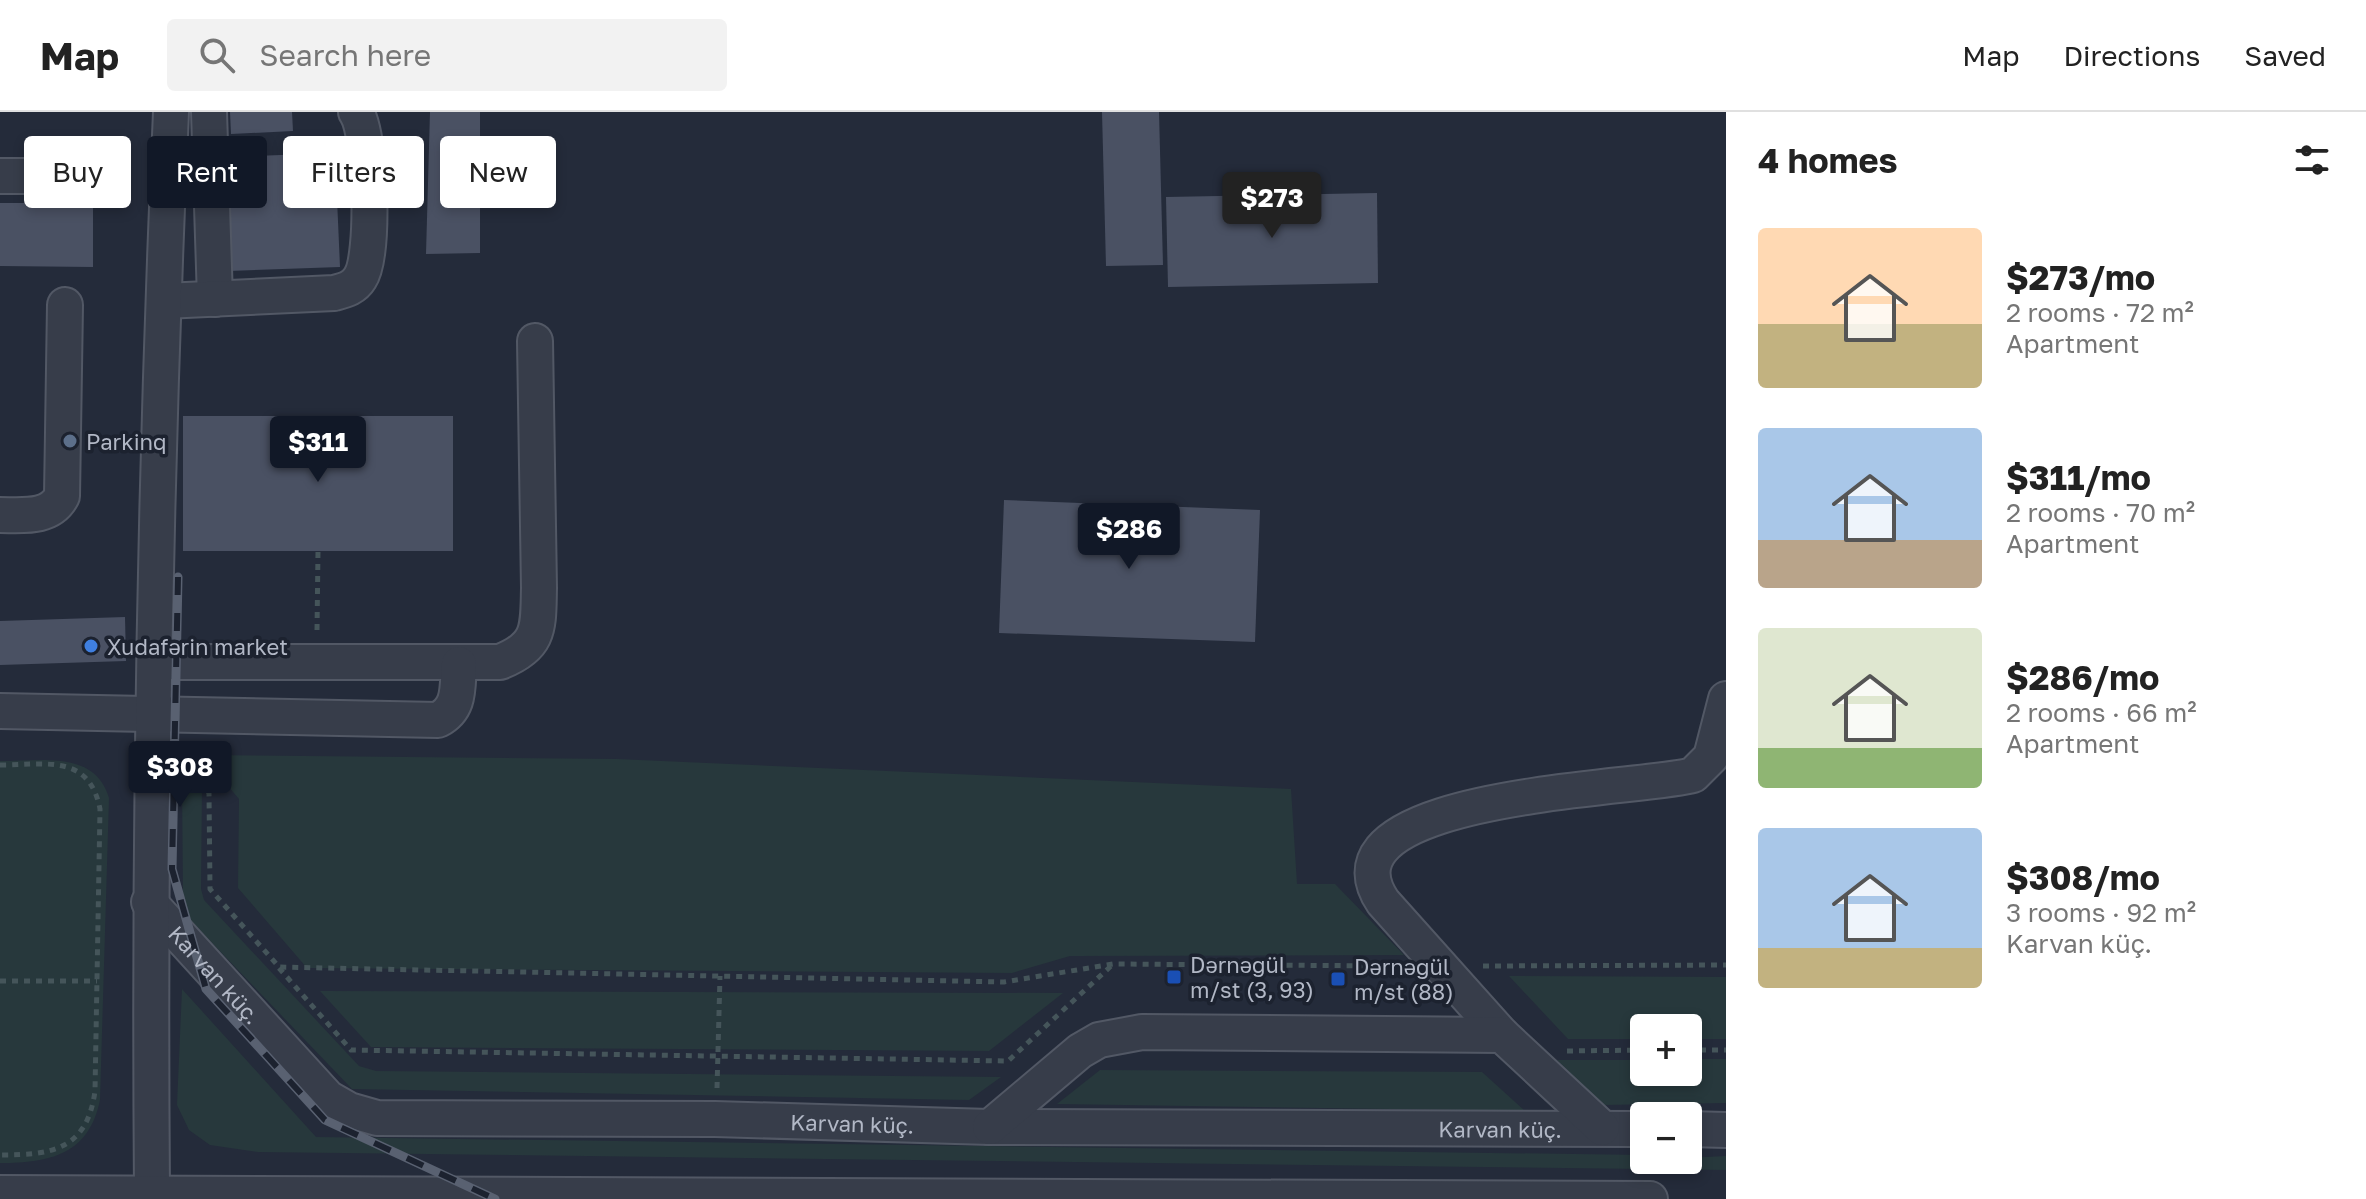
<!DOCTYPE html>
<meta charset="utf-8">
<style>
body{margin:0;font-family:"Golos Text",sans-serif;background:#f2f2f2;color:#222;height:100vh;display:flex;flex-direction:column;font-size:30px;white-space:nowrap}
*{box-sizing:border-box;margin:0}
p{font-size:26px;color:#767676}
.icon{flex:none;width:44px;height:44px;fill:none;stroke:currentColor;stroke-width:2;stroke-linecap:round;stroke-linejoin:round}
.map{position:relative;flex:1;overflow:hidden}
.sheet{display:flex;flex-direction:column;background:#fff;width:640px}
.sheet>*{flex:none}
.guide{position:absolute;left:24px;top:24px;width:760px;height:72px;display:flex;gap:16px}
.controls{position:absolute;left:1630px;top:902px;display:grid;gap:16px}
.controls a{display:grid;place-items:center;width:72px;height:72px;border-radius:8px;background:#fff;box-shadow:0 4px 12px #0003;font-size:40px}
.price{position:absolute;translate:-50% -68px;padding:0 18px;border-radius:8px;background:#111827;color:#fff;font-size:26px;line-height:52px;filter:drop-shadow(0 2px 4px #0008)}
.price::after{content:'';position:absolute;left:50%;top:48px;width:24px;height:18px;margin-left:-12px;background:inherit;clip-path:polygon(0 0,100% 0,50% 100%)}
.price.selected{background:#222;color:#fff}
ul{padding:0;list-style:none}
li{display:flex;align-items:center;gap:24px;height:200px;padding:0 32px}
li span{display:grid;place-items:center;flex:none;width:224px;height:160px;border-radius:8px;color:#555}
li>.icon{margin-inline-start:auto}
span .icon{width:96px;height:96px;fill:#fffc;stroke-width:1}
li b{font-size:34px}
h2{display:flex;justify-content:space-between;align-items:center;height:96px;padding:0 32px;font-size:34px}
.chip{padding:0 28px;border-radius:8px;background:#fff;box-shadow:0 4px 12px #0003;font-size:28px;line-height:72px}
.chip.selected{background:#111827;color:#fff}
header{display:flex;align-items:center;gap:48px;box-sizing:border-box;height:112px;padding:0 40px;background:#fff;border-bottom:2px solid #e0e0e0}
header strong{font-size:38px}
nav{display:flex;gap:44px;margin-inline-start:auto;font-size:28px}
.search{width:560px;height:72px;background:#f2f2f2;display:flex;align-items:center;gap:20px;box-sizing:border-box;padding:0 28px;border-radius:8px;color:#767676;font-size:30px}
main{display:flex;flex:1;min-height:0}
.map>svg:first-child{display:block}
</style>
<header>
<strong>Map</strong>
<div class="search"><svg class="icon" aria-label="search" viewBox="0 0 24 24"><circle cx="10" cy="10" r="6"/><path d="M15 15l6 6"/></svg>Search here</div>
<nav><a>Map</a><a>Directions</a><a>Saved</a></nav>
</header>
<main>
<div class="map">
<svg width="1726" height="1087" viewBox="0 0 1726 1087">
<rect width="100%" height="100%" fill="#242b3a"/>
<g fill="#27383c">
<polygon points="202,643 617,647 1291,677 1297,772 1335,772 1404,843 1070,844 1012,861 307,856 238,776 239,687"/>
<path d="M0 649C41 649 95 638 109 686L100 988C89 1042 51 1051 0 1051Z"/>
<polygon points="182,674 202,675 201,777 204,788 359,954 376,959 1001,965 969,988 352,977 191,809 183,782"/>
<polygon points="1509,864 1726,865 1726,927 1688,927 1688,916 1644,916 1644,927 1568,927"/>
<polygon points="182,877 316,1025 1644,1043 1644,1048 1726,1044 1726,1058 258,1040 210,1033 189,1018 177,993"/>
<polygon points="320,879 1063,881 989,939 371,935"/>
<polygon points="1688,947 1726,947 1726,991 1603,993 1557,948 1644,948 1644,960 1688,960"/>
<polygon points="1100,958 1482,960 1525,999 1057,992"/>
</g>
<g fill="#4a5163">
<polygon points="230,0 292,0 293,19 231,22"/>
<polygon points="430,0 480,0 480,141 426,142"/>
<polygon points="1102,0 1159,0 1163,153 1106,154"/>
<polygon points="335,41 340,155 228,159 224,45"/>
<polygon points="1377,81 1378,171 1168,175 1166,85"/>
<polygon points="0,91 93,91 93,155 0,154"/>
<rect x="183" y="304" width="270" height="135"/>
<polygon points="1004,388 1260,398 1255,530 999,521"/>
<polygon points="125,505 126,549 0,553 0,509"/>
</g>
<g fill="none" stroke-linecap="round" stroke-linejoin="round">
<defs>
<g id="minor">
<polyline points="209,0 215,187"/>
<polyline points="0,64 76,64"/>
<path d="M164 189 334 181C345 178 354 176 360 166 375 144 371 22 356 0"/>
<path d="M0 403C23 403 50 407 62 384L65 193"/>
<path d="M157 550H500C541 534 538 515 539 476L535 229"/>
<path d="M0 599 438 608C461 596 457 575 459 552"/>
<path id="s1" d="M149 790 328 986 349 998 377 1006 715 1007 990 1015 1644 1017"/>
<path d="M1502 923 1383 790C1310 681 1641 678 1693 663L1711 645 1726 587"/>
<polyline points="990,1015 1080,939 1099,928 1142,920 1502,923 1602,1016"/>
<polyline points="1688,1017 1726,1018"/>
<path d="M152 1080C149 720 155 360 171 0"/>
<polyline points="0,1081 1650,1087"/>
</g>
</defs>
<use href="#minor" stroke="#525865" stroke-width="38"/>
<g stroke="#45555a" stroke-width="5" stroke-dasharray="6 6" stroke-linecap="butt">
<polyline points="317,518 318,439"/>
<polyline points="186,650 209,681 210,777 279,855 1004,870 1113,852 1397,854"/>
<path d="M0 653C45 653 89 641 100 697L95 979C87 1038 52 1043 0 1043"/>
<polyline points="1483,854 1726,853"/>
<polyline points="279,856 351,938 1008,949 1111,854"/>
<polyline points="0,869 97,869"/>
<polyline points="1688,938 1726,938"/>
<polyline points="1567,939 1644,938"/>
<polyline points="717,976 720,864"/>
</g>
<use href="#minor" stroke="#373d4a" stroke-width="34"/>
<defs>
<polyline id="rail" points="178,465 172,757 206,877 325,1008 495,1087"/>
</defs>
<use href="#rail" stroke="#596171" stroke-width="9"/>
<use href="#rail" stroke="#1c222f" stroke-width="6" stroke-dasharray="18" stroke-linecap="butt"/>
</g>
<circle fill="#5c6f8a" stroke="#1c222f" stroke-width="3" cx="70" cy="329" r="8"/>
<circle fill="#3f7fe0" stroke="#1c222f" stroke-width="3" cx="91" cy="534" r="8"/>
<g fill="#1a4fb4" stroke="#1c222f" stroke-width="3">
<rect x="1166" y="857" width="16" height="16" rx="4"/>
<rect x="1330" y="859" width="16" height="16" rx="4"/>
</g>
<g text-anchor="middle" dominant-baseline="central" stroke-width="7" stroke-linejoin="round" paint-order="stroke">
<g font-size="22" fill="#b2b8c6" stroke="#1c222f" text-anchor="start">
<text x="86" y="329">Parkinq</text>
<text x="107" y="534">Xudafərin market</text>
<text x="1190" y="852">Dərnəgül<tspan x="1190" dy="25">m/st (3, 93)</tspan></text>
<text x="1354" y="854">Dərnəgül<tspan x="1354" dy="25">m/st (88)</tspan></text>
</g>
<g font-size="22" fill="#b2b8c6" stroke="#1c222f">
<text stroke="none"><textPath href="#s1" startOffset="98">Karvan küç.</textPath></text>
<text stroke="none"><textPath href="#s1" startOffset="794">Karvan küç.</textPath></text>
<text stroke="none"><textPath href="#s1" startOffset="1442">Karvan küç.</textPath></text>
</g>
</g>
</svg>
<div class="controls">
<a>+</a>
<a>−</a>
</div>
<b class="price selected" style="left:1272px;top:128px">$273</b>
<b class="price" style="left:318px;top:372px">$311</b>
<b class="price" style="left:1129px;top:459px">$286</b>
<b class="price" style="left:180px;top:697px">$308</b>
<div class="guide">
<a class="chip">Buy</a>
<a class="chip selected">Rent</a>
<a class="chip">Filters</a>
<a class="chip">New</a>
</div>
</div>
<section class="sheet">
<h2>4 homes<svg class="icon" aria-label="filters" viewBox="0 0 24 24"><path d="M4 7h16M4 17h16"/><circle cx="9" cy="7" r="2"/><circle cx="15" cy="17" r="2"/></svg></h2>
<ul>
<li><span style="background:linear-gradient(#ffd9b3 60%,#c2b280 0)"><svg class="icon" aria-label="home" viewBox="0 0 24 24"><path d="M3 11l9-7 9 7M6 9v11h12V9"/></svg></span><div><b>$273/mo</b><p>2 rooms · 72 m²</p><p>Apartment</p></div></li>
<li><span style="background:linear-gradient(#a9c7e8 70%,#b9a48a 0)"><svg class="icon" aria-label="home" viewBox="0 0 24 24"><path d="M3 11l9-7 9 7M6 9v11h12V9"/></svg></span><div><b>$311/mo</b><p>2 rooms · 70 m²</p><p>Apartment</p></div></li>
<li><span style="background:linear-gradient(#dfe7d0 75%,#8fb573 0)"><svg class="icon" aria-label="home" viewBox="0 0 24 24"><path d="M3 11l9-7 9 7M6 9v11h12V9"/></svg></span><div><b>$286/mo</b><p>2 rooms · 66 m²</p><p>Apartment</p></div></li>
<li><span style="background:linear-gradient(#a9c7e8 75%,#c2b280 0)"><svg class="icon" aria-label="home" viewBox="0 0 24 24"><path d="M3 11l9-7 9 7M6 9v11h12V9"/></svg></span><div><b>$308/mo</b><p>3 rooms · 92 m²</p><p>Karvan küç.</p></div></li>
</ul>
</section>
</main>
